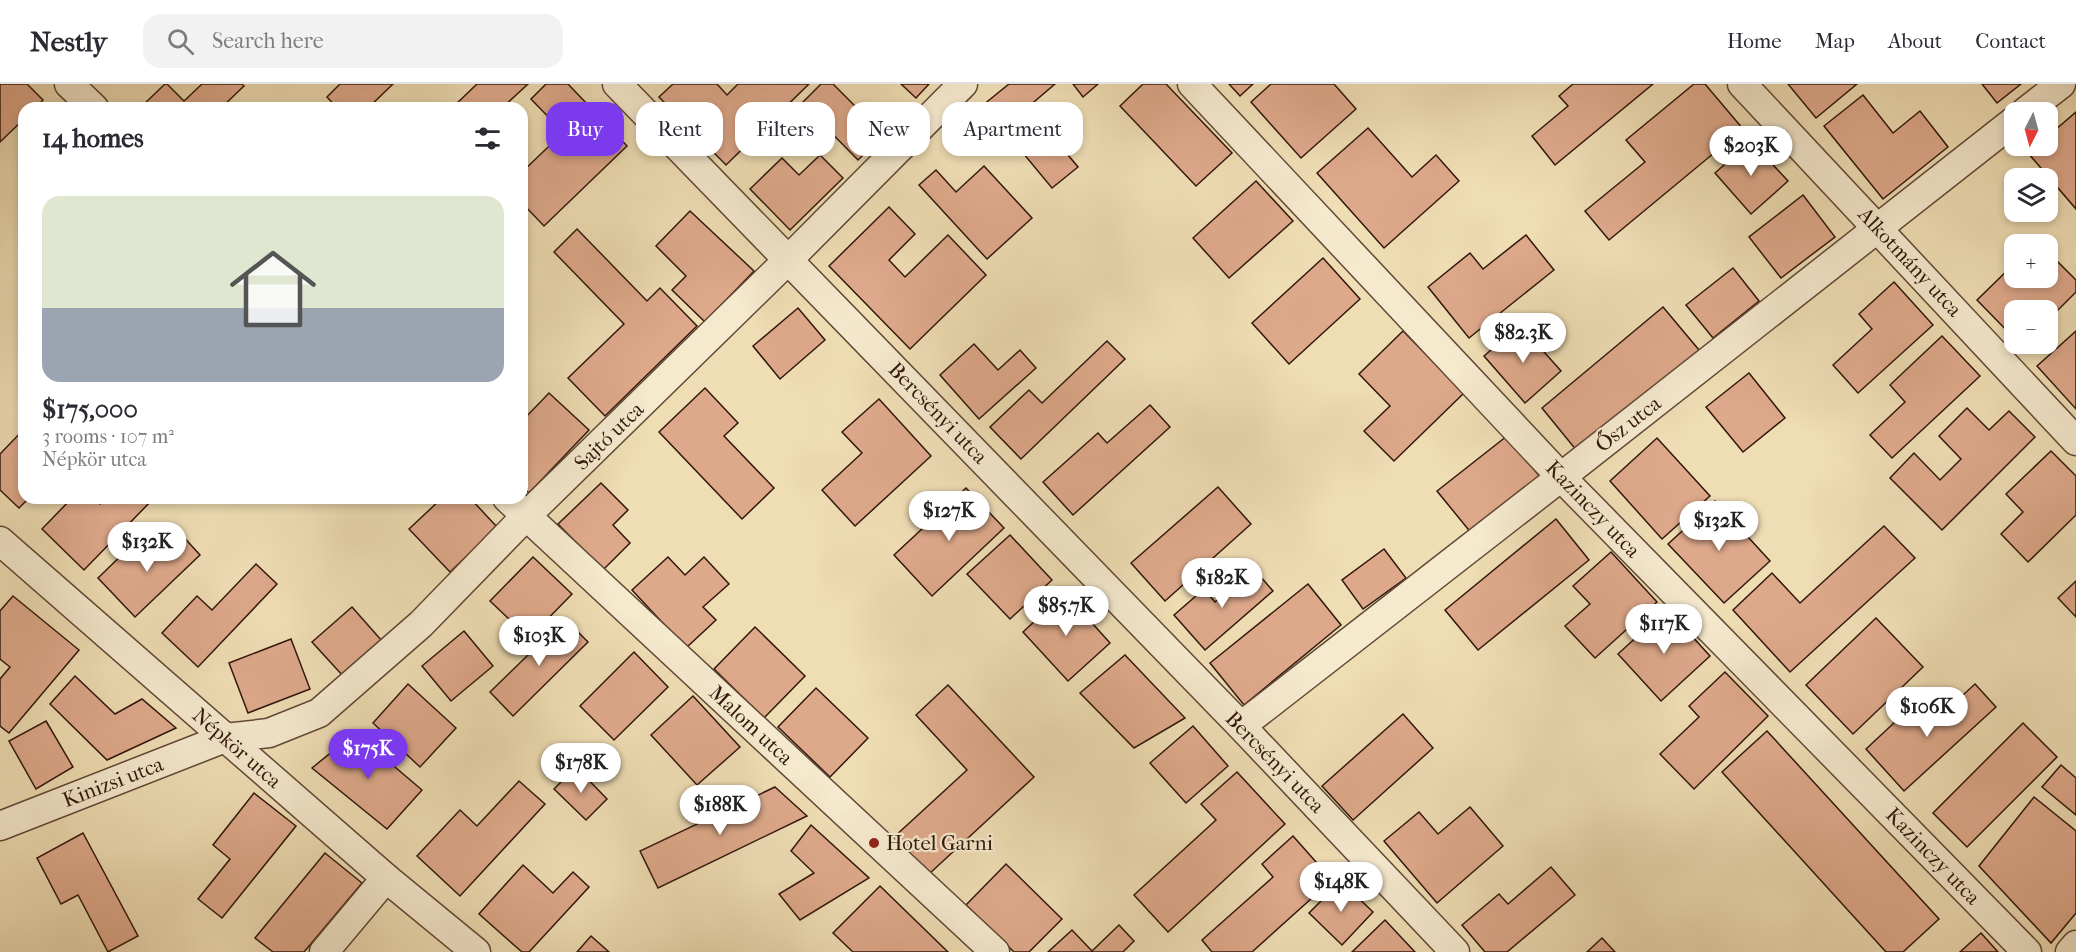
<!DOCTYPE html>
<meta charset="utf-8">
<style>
body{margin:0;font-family:"IM FELL French Canon",serif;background:#f2f2f3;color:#2b2b33;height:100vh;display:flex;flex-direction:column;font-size:22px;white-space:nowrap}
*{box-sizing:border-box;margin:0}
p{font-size:20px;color:#7c7c81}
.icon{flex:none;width:33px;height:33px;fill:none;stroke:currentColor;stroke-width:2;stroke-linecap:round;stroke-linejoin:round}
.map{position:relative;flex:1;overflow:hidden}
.sheet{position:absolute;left:18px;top:18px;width:510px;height:402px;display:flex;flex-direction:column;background:#fff;border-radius:18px;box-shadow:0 3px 9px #0003}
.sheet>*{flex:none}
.banner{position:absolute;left:546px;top:18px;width:570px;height:54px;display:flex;gap:12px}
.needle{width:39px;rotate:186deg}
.controls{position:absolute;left:2004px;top:18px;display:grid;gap:12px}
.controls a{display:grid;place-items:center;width:54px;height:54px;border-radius:12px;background:#fff;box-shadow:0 3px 9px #0003;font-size:30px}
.price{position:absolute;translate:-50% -51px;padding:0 14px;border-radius:21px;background:#fff;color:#222;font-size:20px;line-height:39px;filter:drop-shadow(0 2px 3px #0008)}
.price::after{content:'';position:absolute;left:50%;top:36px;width:18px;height:14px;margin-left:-9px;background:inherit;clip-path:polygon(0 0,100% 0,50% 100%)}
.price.current{background:#7c3aed;color:#fff}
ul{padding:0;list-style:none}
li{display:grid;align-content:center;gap:12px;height:318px;padding:0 24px}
li span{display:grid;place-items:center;height:186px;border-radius:18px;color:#555}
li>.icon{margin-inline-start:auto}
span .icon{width:108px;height:108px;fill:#fffc;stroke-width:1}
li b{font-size:26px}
h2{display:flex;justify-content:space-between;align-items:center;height:72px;padding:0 24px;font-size:26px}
.pill{padding:0 21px;border-radius:18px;background:#fff;box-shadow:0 3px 9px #0003;font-size:21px;line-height:54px}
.pill.current{background:#7c3aed;color:#fff}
header{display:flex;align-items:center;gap:36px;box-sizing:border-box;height:84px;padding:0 30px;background:#fff;border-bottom:2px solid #e1e1e2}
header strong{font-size:28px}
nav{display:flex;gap:33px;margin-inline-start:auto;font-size:21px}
.search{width:420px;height:54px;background:#f2f2f3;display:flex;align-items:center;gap:15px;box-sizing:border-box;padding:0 21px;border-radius:18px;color:#7c7c81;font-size:22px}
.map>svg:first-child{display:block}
</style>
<header>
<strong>Nestly</strong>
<div class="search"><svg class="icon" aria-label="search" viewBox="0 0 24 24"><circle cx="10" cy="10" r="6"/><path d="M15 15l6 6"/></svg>Search here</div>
<nav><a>Home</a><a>Map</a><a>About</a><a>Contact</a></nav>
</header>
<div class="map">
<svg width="2076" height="868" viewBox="0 0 2076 868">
<rect width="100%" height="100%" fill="#efddb4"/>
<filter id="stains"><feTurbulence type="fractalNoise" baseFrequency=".00333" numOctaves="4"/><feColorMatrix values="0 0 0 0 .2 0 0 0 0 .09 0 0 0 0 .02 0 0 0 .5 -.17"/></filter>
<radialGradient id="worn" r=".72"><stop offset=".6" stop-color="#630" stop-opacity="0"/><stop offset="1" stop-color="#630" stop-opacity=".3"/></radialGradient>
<g fill="#dea98b" stroke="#31170c" stroke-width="1.5">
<polygon points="0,0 27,0 43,16 35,24 24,24 24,35 0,58"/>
<polygon points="165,0 167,0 184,17 202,0 242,0 244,2 221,24 140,24"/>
<polygon points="340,0 393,0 368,24 337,24 327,13"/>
<polygon points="477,0 528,0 502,24 452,24"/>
<polygon points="546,0 568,0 587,20 560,45 531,15"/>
<polygon points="673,0 717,0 727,11 738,0 809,0 726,81 659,13"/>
<polygon points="821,0 833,0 884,51 858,76 802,19"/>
<polygon points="901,0 929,0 916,14"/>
<polygon points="1009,0 1055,0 1028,23 1078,83 1052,104 983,21"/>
<polygon points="1073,0 1098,0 1083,13"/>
<polygon points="1143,0 1166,0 1232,69 1196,102 1120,22"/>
<polygon points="1229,0 1253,0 1240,12"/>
<polygon points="1271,0 1334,0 1356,25 1301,74 1251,18"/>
<polygon points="1573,0 1653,0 1555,81 1532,52 1568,22 1559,12"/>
<polygon points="1694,0 1705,0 1743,45 1609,156 1585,127 1645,78 1626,56"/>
<polygon points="1788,0 1857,0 1816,34"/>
<polygon points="1982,0 2021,0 1997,19"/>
<polygon points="1863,11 1893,49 1920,27 1948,63 1883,115 1824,42"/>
<polygon points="590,23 627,62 544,142 522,119 522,88"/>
<polygon points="2076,28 2076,125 2028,69 2037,62 2048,62 2048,52"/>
<polygon points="1368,44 1412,93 1436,71 1459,97 1384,164 1317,89"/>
<polygon points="1751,57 1788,97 1751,130 1715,89"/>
<polygon points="820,71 843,94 790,146 750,105 782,74 799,91"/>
<polygon points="984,82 1032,134 987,175 919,101 936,86 956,108"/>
<polygon points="1256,97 1293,137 1229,194 1193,154"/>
<polygon points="1803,111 1835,153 1781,194 1749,153"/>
<polygon points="889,123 915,150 889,176 905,193 948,151 986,191 910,265 829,182"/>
<polygon points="690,127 754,187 705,238 672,206 686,192 656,162"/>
<polygon points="577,145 647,217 660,204 697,242 605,332 568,294 624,240 554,168"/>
<polygon points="1526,151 1554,186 1469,254 1428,203 1470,169 1483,185"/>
<polygon points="2048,168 2076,196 2076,208 2048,236 2048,226 2014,226 2014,254 1977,216 2014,180 2014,194 2048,194"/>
<polygon points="1323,174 1360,215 1289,280 1252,239"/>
<polygon points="1733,184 1759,217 1713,254 1686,221"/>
<polygon points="1894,198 1933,241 1858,309 1833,281 1872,245 1859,230"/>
<polygon points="1663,223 1699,266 1577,367 1542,324"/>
<polygon points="798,224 825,256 780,295 753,262"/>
<polygon points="1520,241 1561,287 1525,319 1484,272"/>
<polygon points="1403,247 1464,309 1394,377 1364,347 1390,322 1359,290"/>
<polygon points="2076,247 2076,325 2037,282"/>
<polygon points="1942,252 1980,292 1892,374 1870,351 1905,318 1890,301"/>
<polygon points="1107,257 1125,275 1021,375 990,343 1029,306 1042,319"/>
<polygon points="974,260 998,286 1020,266 1036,284 979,335 940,291"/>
<polygon points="1749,289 1785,334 1743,368 1706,323"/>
<polygon points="705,304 738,339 724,352 774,404 742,435 659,348"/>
<polygon points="549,309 589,346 529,409 522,402 522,337"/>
<polygon points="879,315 931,372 855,442 822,406 862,369 842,348"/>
<polygon points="1150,321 1170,343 1073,431 1043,398 1098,349 1107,359"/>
<polygon points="1967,324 1989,346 2009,327 2035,353 1942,446 1890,394 1914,369 1940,396 1961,375 1939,352"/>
<polygon points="24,345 24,414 29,414 19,424 0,406 0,370"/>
<polygon points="1507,352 1541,394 1472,450 1437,407"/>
<polygon points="1657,354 1710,412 1662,455 1610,397"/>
<polygon points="2051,367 2076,392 2076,431 2028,478 2001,450 2023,428 2006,410"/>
<polygon points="601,399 628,426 613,441 630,459 603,486 558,440"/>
<polygon points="1218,403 1251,440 1165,517 1131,479"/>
<polygon points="966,404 1004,444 932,512 894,471"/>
<polygon points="72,414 94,414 100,420 106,414 154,414 84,486 42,445"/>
<polygon points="442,414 470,414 497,443 450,488 409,445"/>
<polygon points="1715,417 1770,477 1724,519 1668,460"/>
<polygon points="1556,435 1589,476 1478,566 1445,526"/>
<polygon points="1884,442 1915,474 1790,588 1733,526 1772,489 1800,519"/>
<polygon points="179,448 200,471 135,533 98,494 132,461 147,478"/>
<polygon points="1010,451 1052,496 1010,535 967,490"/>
<polygon points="1384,465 1406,494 1363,525 1342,496"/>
<polygon points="1611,468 1657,518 1595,574 1565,542 1590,520 1573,502"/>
<polygon points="533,473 572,510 529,554 490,517"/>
<polygon points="668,473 685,491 704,473 729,500 703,523 716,536 686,564 632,506"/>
<polygon points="256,480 277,500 198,583 162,549 197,512 212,526"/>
<polygon points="1253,484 1273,507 1205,566 1174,531 1204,505 1215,518"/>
<polygon points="2076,497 2076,533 2058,514"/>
<polygon points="1308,500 1341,541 1244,621 1210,579"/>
<polygon points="1065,509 1110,559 1068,597 1023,548"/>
<polygon points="13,512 79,566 9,649 0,642 0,595 10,583 0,575 0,527"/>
<polygon points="352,523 382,557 343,592 312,558"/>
<polygon points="1667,525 1710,572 1661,617 1618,570"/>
<polygon points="1876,534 1923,583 1853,650 1806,601"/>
<polygon points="565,535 588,558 513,632 490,608"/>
<polygon points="755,543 805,592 764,634 714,585"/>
<polygon points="464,547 493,582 451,617 422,582"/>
<polygon points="291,555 310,605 248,629 229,579"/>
<polygon points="634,568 668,603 614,656 580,622"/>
<polygon points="1125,571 1185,634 1134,664 1080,609"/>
<polygon points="1725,588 1768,632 1694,705 1660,670 1699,633 1689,622"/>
<polygon points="75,592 115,630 142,615 176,644 107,676 50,620"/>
<polygon points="408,600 456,644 420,683 373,639"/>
<polygon points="1975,600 1996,623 1904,707 1866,665 1910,624 1928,643"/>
<polygon points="948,601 1034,693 928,791 893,754 967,686 916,631"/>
<polygon points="816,604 868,654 830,693 778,643"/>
<polygon points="693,612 740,663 697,701 651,651"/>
<polygon points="1403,630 1433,664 1353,736 1322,702"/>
<polygon points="46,637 73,683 36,705 9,657"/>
<polygon points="2023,639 2057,673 1967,763 1933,729"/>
<polygon points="1193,642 1228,682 1186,719 1150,679"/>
<polygon points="1767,647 1939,835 1903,868 1886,868 1722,688"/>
<polygon points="355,649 422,706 387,745 312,684"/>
<polygon points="2061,681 2076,694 2076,731 2042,703"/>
<polygon points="576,683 607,715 586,736 554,705"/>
<polygon points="1237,688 1285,740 1168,848 1134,811 1216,736 1201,720"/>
<polygon points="519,697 545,720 460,812 417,772 460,726 477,742"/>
<polygon points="775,703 807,732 658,804 640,767"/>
<polygon points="254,709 296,742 222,834 198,815 230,775 213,761"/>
<polygon points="2034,713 2076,747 2076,829 2051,859 1979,782"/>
<polygon points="1470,723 1503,762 1437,819 1384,757 1419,728 1438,750"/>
<polygon points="811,741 869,794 800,836 779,810 814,789 791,767"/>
<polygon points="83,749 138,852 108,868 78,811 61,820 37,774"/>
<polygon points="1293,752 1332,796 1252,868 1212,868 1202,856 1273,793 1262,780"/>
<polygon points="325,769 362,799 304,868 273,868 255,854"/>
<polygon points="1006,780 1062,835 1029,868 1014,868 966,821"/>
<polygon points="523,781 553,809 573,788 589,803 529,868 522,868 479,830"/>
<polygon points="1551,783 1575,811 1507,868 1485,868 1462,841 1499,810 1508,820"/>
<polygon points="1341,797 1373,828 1342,861 1309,829"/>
<polygon points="880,802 948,868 853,868 833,849"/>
<polygon points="1385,836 1415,868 1352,868"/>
<polygon points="1119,841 1134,857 1123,868 1048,868 1072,846 1092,867"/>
<polygon points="1981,849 1998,868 1960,868"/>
<polygon points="591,852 609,868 577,868"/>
<polygon points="1602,854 1615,868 1587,868"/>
</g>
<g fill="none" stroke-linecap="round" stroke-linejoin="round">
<defs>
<g id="street">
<polyline points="69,0 94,24"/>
<polyline points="617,0 1241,642 1455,868"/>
<polyline points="1192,0 1561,393 2027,868"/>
<polyline points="1742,0 2076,357"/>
<polyline points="2025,28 2061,0"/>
<polyline points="507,414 995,868"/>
<polyline points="0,457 386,794 476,868"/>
<polyline points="1241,642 1561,393 2014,37"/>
<polyline points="0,742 225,654 269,649 319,629 421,540 526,432 789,175 963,0"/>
<polyline points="324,868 386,794"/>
<polyline points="2070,868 2076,861"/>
</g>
</defs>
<use href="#street" stroke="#604836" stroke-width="31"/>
<use href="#street" stroke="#f5e9ce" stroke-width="28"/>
</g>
<circle fill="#8f2418" stroke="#f5e9ce" stroke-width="2" cx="874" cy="759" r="6"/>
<g text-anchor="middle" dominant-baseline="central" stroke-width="4.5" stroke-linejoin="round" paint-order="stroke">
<g font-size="21" fill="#31170c" stroke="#f5e9ce">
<text transform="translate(1910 178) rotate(47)">Alkotmány utca</text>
<text transform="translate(938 329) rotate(46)">Bercsényi utca</text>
<text transform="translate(1628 340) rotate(-38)">Ősz utca</text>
<text transform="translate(609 352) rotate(-44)">Sajtó utca</text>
<text transform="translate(1593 425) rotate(46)">Kazinczy utca</text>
<text transform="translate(751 641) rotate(43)">Malom utca</text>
<text transform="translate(237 664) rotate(41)">Népkör utca</text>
<text transform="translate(1275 678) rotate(46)">Bercsényi utca</text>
<text transform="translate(113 698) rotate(-21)">Kinizsi utca</text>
<text transform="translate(1933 772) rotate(46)">Kazinczy utca</text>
</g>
<g font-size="21" fill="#31170c" stroke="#f5e9ce" text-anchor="start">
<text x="886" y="759">Hotel Garni</text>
</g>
</g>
<rect width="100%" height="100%" filter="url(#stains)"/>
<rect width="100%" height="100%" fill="url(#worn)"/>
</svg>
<div class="controls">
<a><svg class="needle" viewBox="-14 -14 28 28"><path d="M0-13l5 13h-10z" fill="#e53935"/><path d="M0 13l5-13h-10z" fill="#7c7c81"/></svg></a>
<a><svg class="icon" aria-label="layers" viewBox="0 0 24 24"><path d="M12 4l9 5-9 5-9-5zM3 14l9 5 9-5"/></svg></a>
<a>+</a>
<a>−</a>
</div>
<b class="price" style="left:1751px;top:93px">$203K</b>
<b class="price" style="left:1523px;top:280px">$82.3K</b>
<b class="price" style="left:949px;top:458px">$127K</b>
<b class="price" style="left:1719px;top:468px">$132K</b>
<b class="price" style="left:147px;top:489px">$132K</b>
<b class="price" style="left:1222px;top:525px">$182K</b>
<b class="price" style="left:1066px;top:553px">$85.7K</b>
<b class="price" style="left:1664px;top:571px">$117K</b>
<b class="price" style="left:539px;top:583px">$103K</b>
<b class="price" style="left:1927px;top:654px">$106K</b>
<b class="price current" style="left:368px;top:696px">$175K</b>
<b class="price" style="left:581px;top:710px">$178K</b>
<b class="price" style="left:720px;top:752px">$188K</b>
<b class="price" style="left:1341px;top:829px">$148K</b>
<div class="banner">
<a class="pill current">Buy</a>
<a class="pill">Rent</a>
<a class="pill">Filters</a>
<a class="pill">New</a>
<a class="pill">Apartment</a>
</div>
<section class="sheet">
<h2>14 homes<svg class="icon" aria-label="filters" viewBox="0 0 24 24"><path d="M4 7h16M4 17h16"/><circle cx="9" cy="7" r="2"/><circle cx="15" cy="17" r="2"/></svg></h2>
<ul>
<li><span style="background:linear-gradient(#dfe7d0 60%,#9aa5b1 0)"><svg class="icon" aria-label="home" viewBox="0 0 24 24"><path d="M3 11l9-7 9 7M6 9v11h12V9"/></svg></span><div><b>$175,000</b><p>3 rooms · 107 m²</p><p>Népkör utca</p></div></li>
</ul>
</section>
</div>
